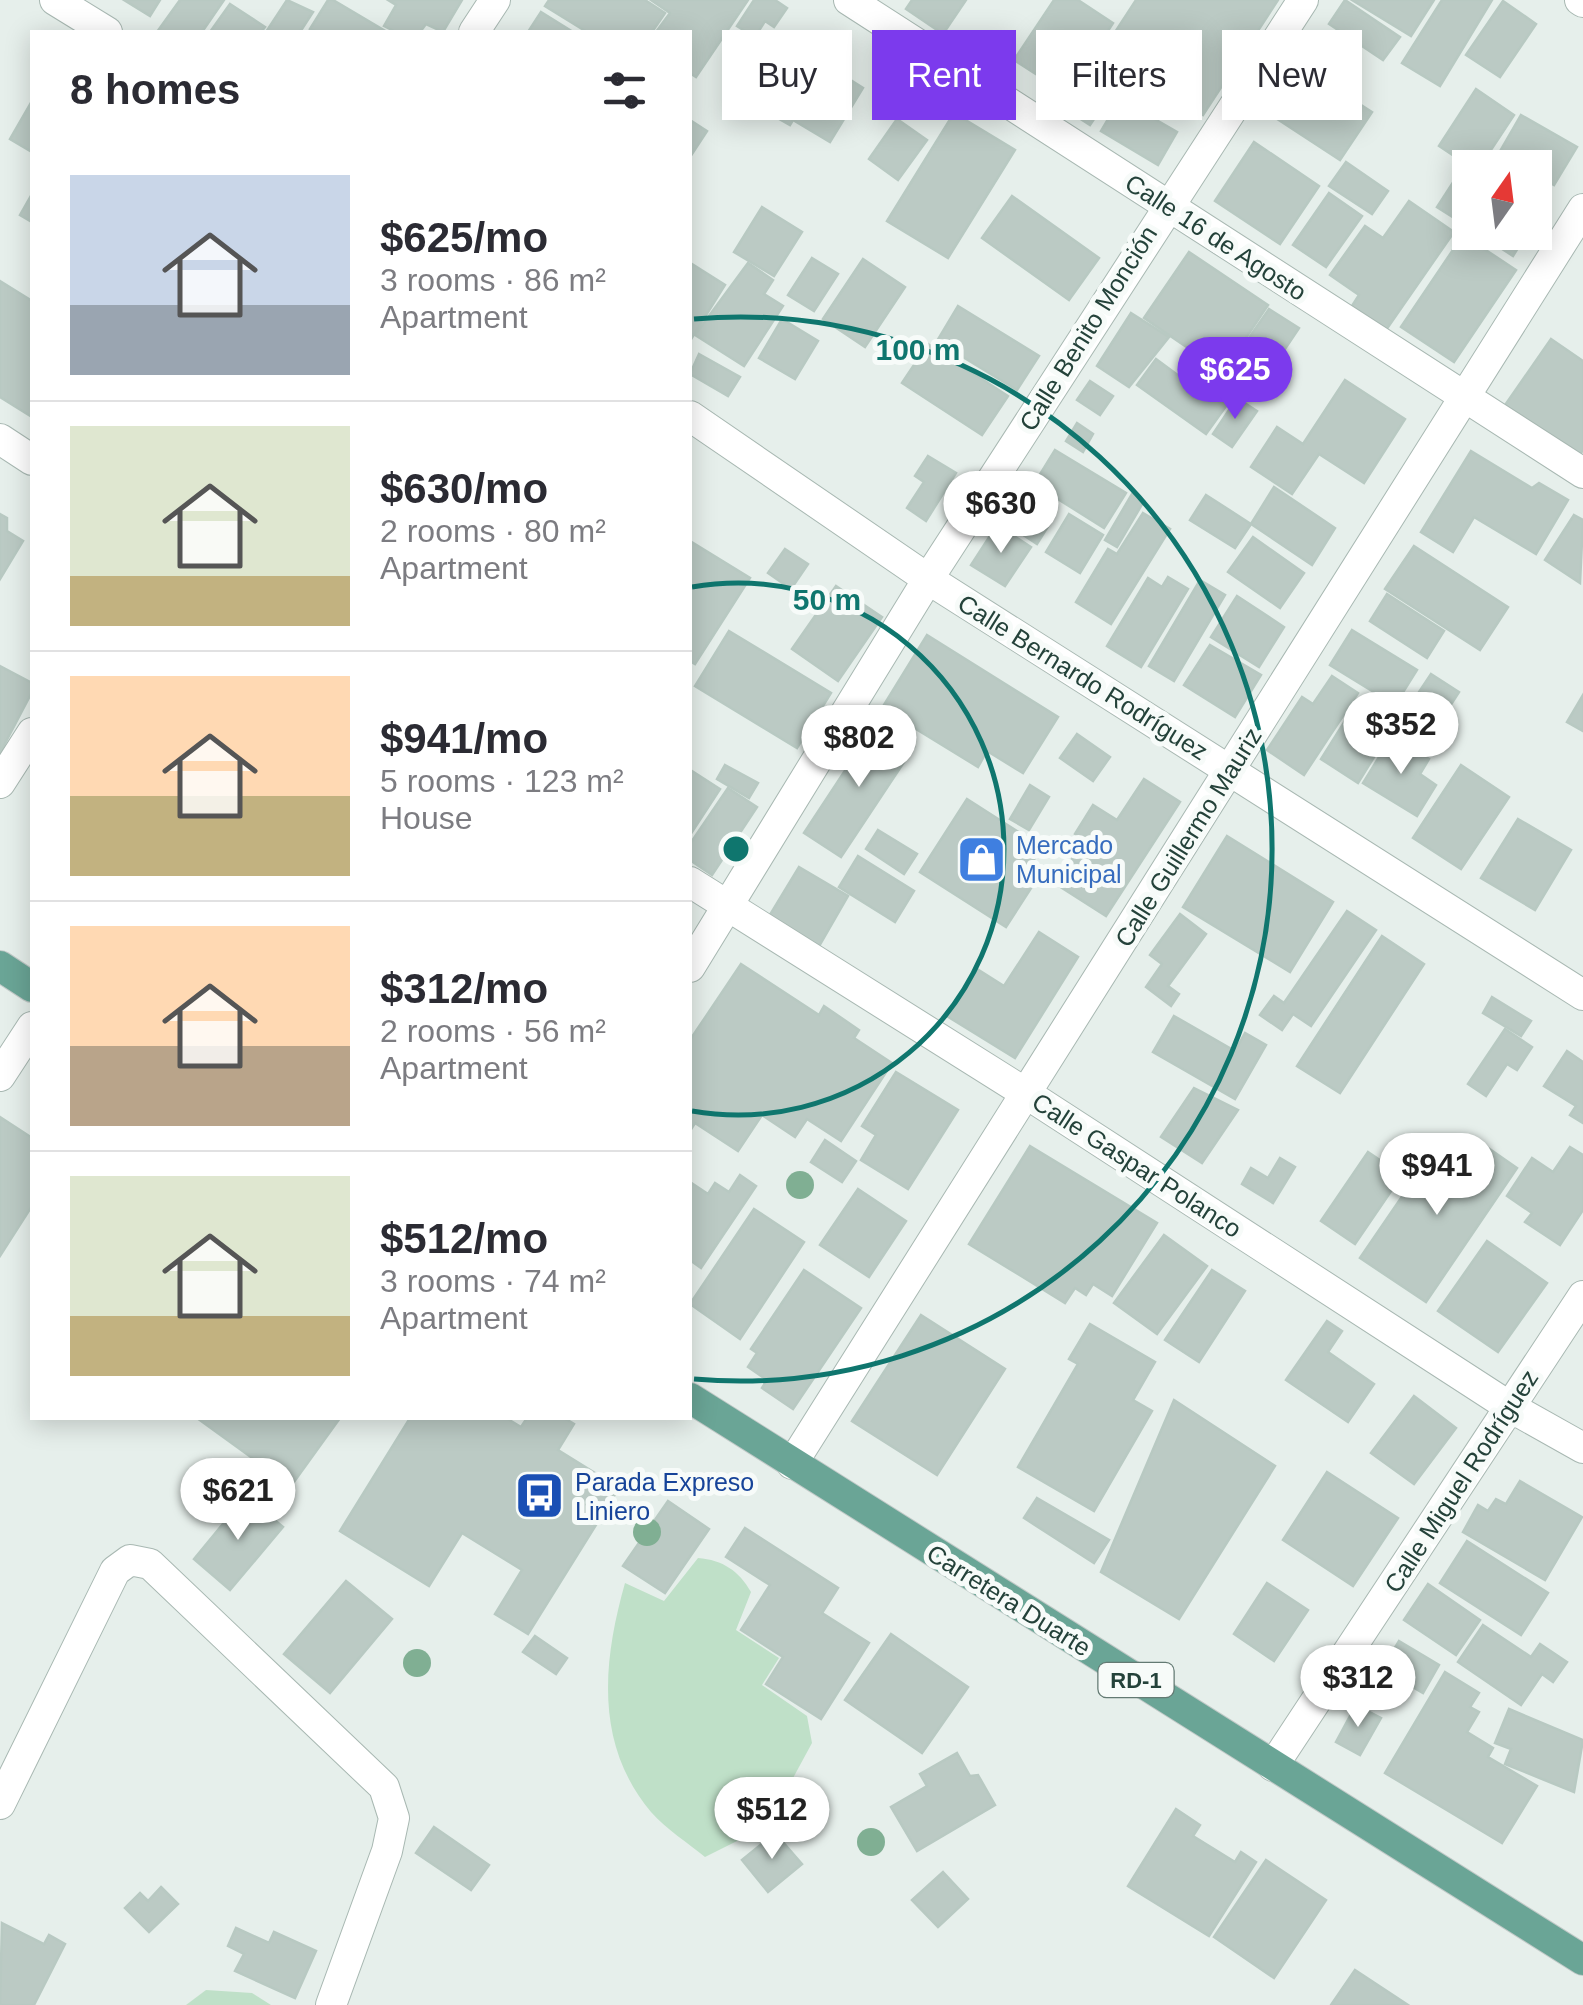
<!DOCTYPE html>
<meta charset="utf-8">
<style>
body{margin:0;font-family:Arial,sans-serif;background:#f2f2f3;color:#2b2b33;height:100vh;display:flex;flex-direction:column;font-size:38px;white-space:nowrap}
*{box-sizing:border-box;margin:0}
p{font-size:32px;color:#7c7c81}
.icon{flex:none;width:55px;height:55px;fill:none;stroke:currentColor;stroke-width:2;stroke-linecap:round;stroke-linejoin:round}
.map{position:relative;flex:1;overflow:hidden}
.details{position:absolute;left:30px;top:30px;width:662px;height:1390px;display:flex;flex-direction:column;background:#fff;border-radius:0px;box-shadow:0 5px 25px #0003}
.details>*{flex:none}
.hud{position:absolute;left:722px;top:30px;width:710px;height:90px;display:flex;gap:20px}
.needle{width:65px;rotate:14deg}
.controls{position:absolute;left:1452px;top:150px;display:grid;gap:20px}
.controls a{display:grid;place-items:center;width:100px;height:100px;border-radius:0px;background:#fff;box-shadow:0 5px 25px #0003;font-size:50px}
.price{position:absolute;translate:-50% -85px;padding:0 22px;border-radius:35px;background:#fff;color:#222;font-size:32px;line-height:65px;filter:drop-shadow(0 2px 5px #0008)}
.price::after{content:'';position:absolute;left:50%;top:60px;width:30px;height:22px;margin-left:-15px;background:inherit;clip-path:polygon(0 0,100% 0,50% 100%)}
.price.selected{background:#7c3aed;color:#fff}
ul{padding:0;list-style:none}
li{display:flex;align-items:center;gap:30px;height:250px;padding:0 40px}
li+li{border-top:2px solid #e1e1e2}
li span{display:grid;place-items:center;flex:none;width:280px;height:200px;border-radius:0px;color:#555}
li>.icon{margin-inline-start:auto}
span .icon{width:120px;height:120px;fill:#fffc;stroke-width:1}
li b{font-size:42px}
h2{display:flex;justify-content:space-between;align-items:center;height:120px;padding:0 40px;font-size:42px}
.pill{padding:0 35px;border-radius:0px;background:#fff;box-shadow:0 5px 25px #0003;font-size:35px;line-height:90px}
.pill.selected{background:#7c3aed;color:#fff}
.map>svg:first-child{display:block}
</style>
<div class="map">
<svg width="1583" height="2005" viewBox="0 0 1583 2005">
<rect width="100%" height="100%" fill="#e6efeb"/>
<g fill="#bfe0c8">
<path d="M698 1558C723 1560 739 1571 751 1592L736 1630 779 1658 762 1685 807 1716 812 1743 767 1826 705 1857C688 1843 666 1829 651 1812 594 1744 603 1661 625 1583L664 1601Z"/>
<polygon points="206,1990 252,1993 271,2005 186,2005"/>
</g>
<g fill="#bbcac4" stroke="#b8c9c2" stroke-width="2.5">
<polygon points="124,0 160,0 150,16"/>
<polygon points="180,0 224,0 202,32 157,32"/>
<polygon points="287,0 313,12 300,32 266,32"/>
<polygon points="328,0 333,0 387,32 317,32 310,29"/>
<polygon points="388,0 462,0 443,32 426,24 420,32 396,32 384,26 396,5"/>
<polygon points="549,0 645,0 665,13 652,32 587,32 545,6"/>
<polygon points="651,0 748,0 696,77 690,73 690,32 656,32 670,13"/>
<polygon points="754,0 775,0 787,8 774,27 765,21 755,37 737,26"/>
<polygon points="912,0 966,0 943,34 906,9"/>
<polygon points="1054,0 1078,0 1113,23 1067,94 1014,60"/>
<polygon points="1136,0 1278,0 1203,115 1129,67 1090,125 1065,109"/>
<polygon points="1345,0 1400,37 1383,60 1329,24"/>
<polygon points="1352,0 1434,0 1411,36"/>
<polygon points="1442,0 1492,0 1440,86 1402,63"/>
<polygon points="1503,1 1536,24 1500,77 1466,55"/>
<polygon points="230,4 265,27 261,32 210,32"/>
<polygon points="541,12 573,32 528,32"/>
<polygon points="817,32 830,41 819,60 863,88 830,142 793,120 790,125 767,112"/>
<polygon points="1287,57 1372,112 1340,160 1256,105"/>
<polygon points="1476,89 1514,115 1479,168 1472,168 1439,146"/>
<polygon points="1120,99 1177,132 1158,165 1101,131"/>
<polygon points="32,101 32,152 10,139"/>
<polygon points="954,113 1015,150 948,258 887,221"/>
<polygon points="1521,115 1577,147 1554,185 1535,174 1535,168 1524,168 1499,153"/>
<polygon points="897,119 927,140 898,180 869,159"/>
<polygon points="690,120 707,131 690,157"/>
<polygon points="1254,142 1319,186 1280,244 1215,201"/>
<polygon points="1346,162 1388,191 1372,214 1329,186"/>
<polygon points="1463,167 1470,172 1470,228 1437,207"/>
<polygon points="1329,193 1362,216 1326,267 1293,245"/>
<polygon points="32,194 32,222 20,215"/>
<polygon points="1012,196 1099,258 1069,300 982,238"/>
<polygon points="1409,201 1454,232 1386,330 1352,306 1359,295 1330,275 1365,226 1383,238"/>
<polygon points="762,207 802,232 774,276 734,252"/>
<polygon points="1476,232 1528,232 1513,256"/>
<polygon points="1463,235 1516,270 1454,362 1401,327"/>
<polygon points="1189,252 1268,305 1223,372 1144,318"/>
<polygon points="812,258 838,274 814,311 788,295"/>
<polygon points="863,259 905,287 865,347 823,319"/>
<polygon points="748,263 773,280 764,294 783,306 744,366 695,335"/>
<polygon points="692,264 725,285 690,341 690,269"/>
<polygon points="0,281 32,301 32,417 0,397"/>
<polygon points="958,306 1039,356 1017,390 937,341"/>
<polygon points="1269,309 1299,328 1256,392 1233,377 1251,350 1244,345"/>
<polygon points="1131,313 1169,337 1129,387 1097,366"/>
<polygon points="782,319 818,341 795,379 759,358"/>
<polygon points="1551,339 1583,361 1583,450 1575,462 1501,411"/>
<polygon points="928,344 1008,396 982,435 902,383"/>
<polygon points="699,354 740,377 728,396 690,374"/>
<polygon points="1156,359 1206,396 1216,382 1234,395 1206,434 1137,385"/>
<polygon points="1345,380 1405,419 1364,483 1319,454 1292,494 1251,467 1277,427 1303,444"/>
<polygon points="1090,381 1113,396 1100,415 1077,400"/>
<polygon points="1237,398 1257,411 1232,447 1213,434"/>
<polygon points="1077,423 1093,434 1083,452 1066,441"/>
<polygon points="1055,450 1126,493 1104,528 1034,484"/>
<polygon points="1471,451 1532,488 1539,483 1568,500 1536,554 1474,517 1453,552 1421,532"/>
<polygon points="928,456 956,473 926,521 907,508 924,482 915,476"/>
<polygon points="1274,487 1335,528 1312,565 1251,524"/>
<polygon points="1132,494 1144,501 1117,547 1105,540"/>
<polygon points="1019,495 1054,517 1037,544 1002,521"/>
<polygon points="1206,495 1251,524 1235,548 1190,520"/>
<polygon points="1143,513 1170,529 1111,624 1076,602 1108,549 1117,554"/>
<polygon points="0,514 7,518 7,531 23,541 0,579"/>
<polygon points="1069,514 1103,535 1080,573 1046,552"/>
<polygon points="1574,515 1583,520 1580,583 1545,560"/>
<polygon points="997,525 1031,547 1005,586 971,565"/>
<polygon points="1253,537 1304,573 1280,608 1228,572"/>
<polygon points="690,541 750,578 695,664 690,661"/>
<polygon points="1414,546 1508,607 1480,650 1385,589"/>
<polygon points="785,549 808,564 791,589 768,573"/>
<polygon points="1168,577 1188,589 1141,667 1107,646 1148,578 1162,587"/>
<polygon points="1200,580 1225,595 1174,681 1149,666"/>
<polygon points="836,586 882,617 838,681 792,649"/>
<polygon points="1387,594 1444,631 1427,658 1370,621"/>
<polygon points="1237,596 1284,627 1259,667 1211,637"/>
<polygon points="1352,630 1417,670 1395,705 1330,665"/>
<polygon points="729,631 831,693 797,748 695,686"/>
<polygon points="927,635 1058,717 1023,773 987,751 978,767 882,708"/>
<polygon points="1210,645 1261,675 1235,717 1184,685"/>
<polygon points="0,666 32,683 32,692 0,753"/>
<polygon points="1431,674 1459,692 1424,746 1395,728"/>
<polygon points="1332,676 1358,693 1304,775 1267,750 1302,697 1313,704"/>
<polygon points="1583,695 1583,731 1567,722"/>
<polygon points="1350,713 1387,736 1358,783 1321,759"/>
<polygon points="877,722 914,747 841,857 804,833"/>
<polygon points="1077,734 1110,757 1093,781 1060,758"/>
<polygon points="1392,736 1429,759 1420,774 1436,785 1417,816 1363,783"/>
<polygon points="725,765 758,783 749,798 717,779"/>
<polygon points="1461,765 1509,797 1461,869 1413,838"/>
<polygon points="692,771 720,789 690,835 690,775"/>
<polygon points="1144,779 1180,802 1106,916 1056,884 1084,840 1075,834 1093,805 1117,820"/>
<polygon points="1030,785 1049,797 1029,830 1010,819"/>
<polygon points="728,788 757,807 712,875 690,860 690,844"/>
<polygon points="967,799 1042,847 1026,872 1037,879 1006,927 920,872"/>
<polygon points="1518,819 1571,850 1535,910 1481,878"/>
<polygon points="878,830 917,854 904,874 866,849"/>
<polygon points="1227,836 1333,902 1290,972 1183,907"/>
<polygon points="858,856 914,891 895,922 839,887"/>
<polygon points="799,867 848,896 818,948 768,918"/>
<polygon points="1347,911 1376,930 1311,1026 1293,1014 1282,1030 1260,1015 1274,996 1284,1003"/>
<polygon points="1180,914 1206,934 1168,986 1179,994 1171,1006 1146,987 1162,964 1150,955"/>
<polygon points="1039,932 1078,957 1015,1058 947,1016 977,969 1004,986"/>
<polygon points="1382,936 1424,964 1340,1093 1297,1066"/>
<polygon points="741,964 819,1015 824,1006 859,1030 854,1038 892,1063 841,1141 807,1119 795,1137 762,1115 738,1151 695,1123 690,1131 690,1040"/>
<polygon points="1492,997 1531,1021 1521,1036 1483,1013"/>
<polygon points="1174,1016 1235,1051 1245,1033 1266,1045 1235,1099 1153,1052"/>
<polygon points="1505,1029 1532,1047 1517,1070 1507,1064 1486,1096 1468,1084"/>
<polygon points="1567,1051 1583,1062 1583,1123 1570,1115 1576,1106 1544,1086"/>
<polygon points="896,1072 958,1110 908,1189 861,1160 876,1135 862,1126"/>
<polygon points="1194,1088 1238,1110 1202,1163 1161,1137"/>
<polygon points="0,1117 32,1138 32,1206 0,1256"/>
<polygon points="825,1140 856,1161 842,1182 811,1162"/>
<polygon points="1481,1143 1517,1168 1426,1302 1360,1258 1438,1144 1467,1164"/>
<polygon points="1030,1146 1157,1223 1112,1296 1093,1284 1086,1295 1075,1288 1065,1303 969,1244"/>
<polygon points="1570,1147 1583,1155 1583,1210 1560,1245 1525,1222 1532,1213 1507,1196 1532,1158 1553,1172"/>
<polygon points="1368,1152 1402,1175 1355,1244 1321,1221"/>
<polygon points="1280,1158 1295,1167 1273,1203 1242,1184 1251,1168 1268,1178"/>
<polygon points="740,1175 756,1186 701,1268 690,1260 690,1182 708,1194 715,1183 729,1192"/>
<polygon points="858,1189 906,1221 869,1277 820,1245"/>
<polygon points="754,1209 804,1242 740,1339 690,1304"/>
<polygon points="1164,1235 1207,1266 1157,1334 1114,1303"/>
<polygon points="1487,1241 1547,1283 1498,1352 1438,1311"/>
<polygon points="804,1270 861,1308 793,1409 762,1388 767,1380 748,1367 757,1353 751,1349"/>
<polygon points="1212,1270 1245,1291 1199,1362 1165,1340"/>
<polygon points="921,1315 1005,1369 937,1475 852,1421"/>
<polygon points="1327,1321 1342,1331 1328,1352 1374,1384 1348,1422 1286,1380"/>
<polygon points="1090,1324 1155,1362 1133,1400 1152,1411 1094,1511 1018,1467 1078,1364 1069,1359"/>
<polygon points="1414,1396 1456,1428 1414,1484 1371,1453"/>
<polygon points="1174,1400 1275,1466 1179,1619 1101,1572"/>
<polygon points="197,1418 340,1418 291,1486"/>
<polygon points="410,1418 506,1418 521,1427 527,1418 564,1418 574,1424 558,1450 619,1488 528,1634 495,1614 522,1570 462,1533 429,1586 340,1531"/>
<polygon points="1327,1472 1398,1518 1353,1586 1283,1540"/>
<polygon points="1520,1481 1582,1517 1545,1580 1463,1532 1478,1505 1488,1511 1496,1499 1506,1504"/>
<polygon points="246,1496 283,1527 230,1590 194,1559"/>
<polygon points="1037,1498 1109,1540 1094,1563 1024,1518"/>
<polygon points="668,1501 709,1529 665,1593 623,1566"/>
<polygon points="745,1528 838,1588 822,1613 869,1643 821,1719 766,1684 783,1657 741,1630 770,1585 726,1557"/>
<polygon points="1467,1541 1548,1593 1521,1635 1440,1583"/>
<polygon points="346,1581 392,1619 330,1693 284,1654"/>
<polygon points="1267,1583 1308,1610 1274,1661 1234,1634"/>
<polygon points="1428,1584 1480,1620 1456,1655 1404,1620"/>
<polygon points="1483,1625 1531,1657 1540,1644 1567,1662 1553,1682 1542,1674 1521,1705 1458,1662"/>
<polygon points="891,1634 968,1687 922,1753 845,1700"/>
<polygon points="535,1636 567,1658 556,1674 523,1652"/>
<polygon points="1399,1641 1439,1665 1423,1693 1382,1669"/>
<polygon points="1445,1672 1479,1693 1470,1707 1479,1712 1467,1732 1493,1748 1488,1757 1537,1786 1502,1843 1385,1773"/>
<polygon points="1356,1705 1381,1718 1360,1755 1336,1742"/>
<polygon points="1509,1709 1583,1740 1574,1792 1505,1764 1511,1749 1495,1743"/>
<polygon points="957,1753 970,1776 978,1775 995,1805 917,1851 891,1807 927,1786 920,1774"/>
<polygon points="1176,1809 1200,1825 1193,1836 1235,1862 1241,1852 1256,1862 1209,1936 1128,1886"/>
<polygon points="434,1827 489,1865 471,1890 416,1853"/>
<polygon points="775,1833 802,1864 768,1892 742,1860"/>
<polygon points="1266,1860 1326,1900 1274,1978 1214,1937"/>
<polygon points="943,1872 968,1899 938,1927 912,1900"/>
<polygon points="161,1887 178,1904 149,1932 125,1908 140,1893 148,1901"/>
<polygon points="2,1923 44,1944 49,1935 65,1944 34,2005 0,2005"/>
<polygon points="236,1928 269,1943 274,1932 316,1951 295,1998 235,1971 244,1954 228,1946"/>
<polygon points="1355,1970 1408,2005 1331,2005"/>
</g>
<g fill="none" stroke-linecap="round" stroke-linejoin="round">
<defs>
<g id="minor">
<polyline points="55,0 107,32"/>
<polyline points="849,0 1583,473"/>
<polyline points="1580,0 1583,2"/>
<polyline points="474,32 495,0"/>
<polyline points="690,416 928,579 1583,995"/>
<polyline points="0,439 32,460"/>
<polyline points="0,783 32,733"/>
<polyline points="690,882 1027,1094 1510,1407 1583,1448"/>
<polyline points="690,967 928,579 1303,0"/>
<polyline points="0,1076 32,1027"/>
<polyline points="792,1464 1583,209"/>
<polyline points="1273,1766 1583,1296"/>
<polyline points="0,1804 115,1571 130,1560 150,1564 384,1787 394,1818 387,1851 331,2005"/>
</g>
<g id="major">
<polyline points="0,966 32,987"/>
<polyline points="690,1398 1583,1960"/>
</g>
</defs>
<use href="#minor" stroke="#a8b8b2" stroke-width="32"/>
<use href="#major" stroke="#c2cac8" stroke-width="32"/>
<use href="#minor" stroke="#fff" stroke-width="30"/>
<use href="#major" stroke="#6aa596" stroke-width="30"/>
</g>
<g fill="#80af93">
<circle cx="800" cy="1185" r="14"/>
<circle cx="647" cy="1532" r="14"/>
<circle cx="417" cy="1663" r="14"/>
<circle cx="871" cy="1842" r="14"/>
</g>
<g fill="none" stroke="#0f766e" stroke-width="5">
<path d="M692 587A266 266 0 1 1 692 1111"/>
<path d="M694 319A532 532 0 1 1 694 1379"/>
</g>
<defs>
<symbol id="shop-square" viewBox="-11 -11 22 22"><rect x="-9" y="-9" width="18" height="18" rx="4" fill="#3f7fe0" stroke="#f7fbf9"/><path d="M-5-2.5h2.3a2.7 3.5 0 0 1 5.4 0H5L5.5 6h-11ZM-1.5-2.5h3a1.5 2.3 0 0 0-3 0Z" fill="#fff"/></symbol>
<symbol id="bus-square" viewBox="-11 -11 22 22"><rect x="-9" y="-9" width="18" height="18" rx="4" fill="#1a4fb4" stroke="#f7fbf9"/><path d="M-5-6H5V4H4V6H2V4H-2V6H-4V4H-5ZM-3.5-4V0h7V-4ZM-3.5 1.2v1.5H-2V1.2ZM2 1.2v1.5H3.5V1.2Z" fill="#fff"/></symbol>
</defs>
<g fill-rule="evenodd">
<use href="#shop-square" x="954" y="832" width="55" height="55"/>
<use href="#bus-square" x="512" y="1468" width="55" height="55"/>
</g>
<g text-anchor="middle" dominant-baseline="central" stroke-width="10" stroke-linejoin="round" paint-order="stroke">
<rect fill="#f7fbf9" stroke="#637a73" stroke-width="2.5" x="1098.5" y="1663" width="75" height="34" rx="8"/>
<g font-size="22" font-weight="bold" fill="#24423a">
<text x="1136" y="1680">RD-1</text>
</g>
<g font-size="25" fill="#24423a" stroke="#f7fbf9">
<text transform="translate(1216 237) rotate(33)">Calle 16 de Agosto</text>
<text transform="translate(1088 328) rotate(-58)">Calle Benito Monción</text>
<text transform="translate(1083 677) rotate(32)">Calle Bernardo Rodríguez</text>
<text transform="translate(1188 837) rotate(-58)">Calle Guillermo Mauriz</text>
<text transform="translate(1137 1165) rotate(33)">Calle Gaspar Polanco</text>
<text transform="translate(1461 1481) rotate(-57)">Calle Miguel Rodríguez</text>
<text transform="translate(1009 1600) rotate(32)">Carretera Duarte</text>
</g>
<g font-size="25" fill="#366cbe" stroke="#f7fbf9" text-anchor="start">
<text x="1016" y="845">Mercado<tspan x="1016" dy="29">Municipal</tspan></text>
</g>
<g font-size="25" fill="#164399" stroke="#f7fbf9" text-anchor="start">
<text x="575" y="1482">Parada Expreso<tspan x="575" dy="29">Liniero</tspan></text>
</g>
</g>
<circle cx="736" cy="849" r="15" fill="#0f766e" stroke="#f7fbf9" stroke-width="5"/>
<g font-size="30" text-anchor="middle" font-weight="bold" fill="#0f766e" stroke="#f7fbf9" stroke-width="10" stroke-linejoin="round" paint-order="stroke">
<text x="918" y="360">100 m</text>
<text x="827" y="610">50 m</text>
</g>
</svg>
<div class="controls">
<a><svg class="needle" viewBox="-14 -14 28 28"><path d="M0-13l5 13h-10z" fill="#e53935"/><path d="M0 13l5-13h-10z" fill="#7c7c81"/></svg></a>
</div>
<b class="price selected" style="left:1235px;top:422px">$625</b>
<b class="price" style="left:1001px;top:556px">$630</b>
<b class="price" style="left:1401px;top:777px">$352</b>
<b class="price" style="left:859px;top:790px">$802</b>
<b class="price" style="left:1437px;top:1218px">$941</b>
<b class="price" style="left:238px;top:1543px">$621</b>
<b class="price" style="left:1358px;top:1730px">$312</b>
<b class="price" style="left:772px;top:1862px">$512</b>
<div class="hud">
<a class="pill">Buy</a>
<a class="pill selected">Rent</a>
<a class="pill">Filters</a>
<a class="pill">New</a>
</div>
<section class="details">
<h2>8 homes<svg class="icon" aria-label="filters" viewBox="0 0 24 24"><path d="M4 7h16M4 17h16"/><circle cx="9" cy="7" r="2"/><circle cx="15" cy="17" r="2"/></svg></h2>
<ul>
<li><span style="background:linear-gradient(#c9d6e8 65%,#9aa5b1 0)"><svg class="icon" aria-label="home" viewBox="0 0 24 24"><path d="M3 11l9-7 9 7M6 9v11h12V9"/></svg></span><div><b>$625/mo</b><p>3 rooms · 86 m²</p><p>Apartment</p></div></li>
<li><span style="background:linear-gradient(#dfe7d0 75%,#c2b280 0)"><svg class="icon" aria-label="home" viewBox="0 0 24 24"><path d="M3 11l9-7 9 7M6 9v11h12V9"/></svg></span><div><b>$630/mo</b><p>2 rooms · 80 m²</p><p>Apartment</p></div></li>
<li><span style="background:linear-gradient(#ffd9b3 60%,#c2b280 0)"><svg class="icon" aria-label="home" viewBox="0 0 24 24"><path d="M3 11l9-7 9 7M6 9v11h12V9"/></svg></span><div><b>$941/mo</b><p>5 rooms · 123 m²</p><p>House</p></div></li>
<li><span style="background:linear-gradient(#ffd9b3 60%,#b9a48a 0)"><svg class="icon" aria-label="home" viewBox="0 0 24 24"><path d="M3 11l9-7 9 7M6 9v11h12V9"/></svg></span><div><b>$312/mo</b><p>2 rooms · 56 m²</p><p>Apartment</p></div></li>
<li><span style="background:linear-gradient(#dfe7d0 70%,#c2b280 0)"><svg class="icon" aria-label="home" viewBox="0 0 24 24"><path d="M3 11l9-7 9 7M6 9v11h12V9"/></svg></span><div><b>$512/mo</b><p>3 rooms · 74 m²</p><p>Apartment</p></div></li>
</ul>
</section>
</div>
